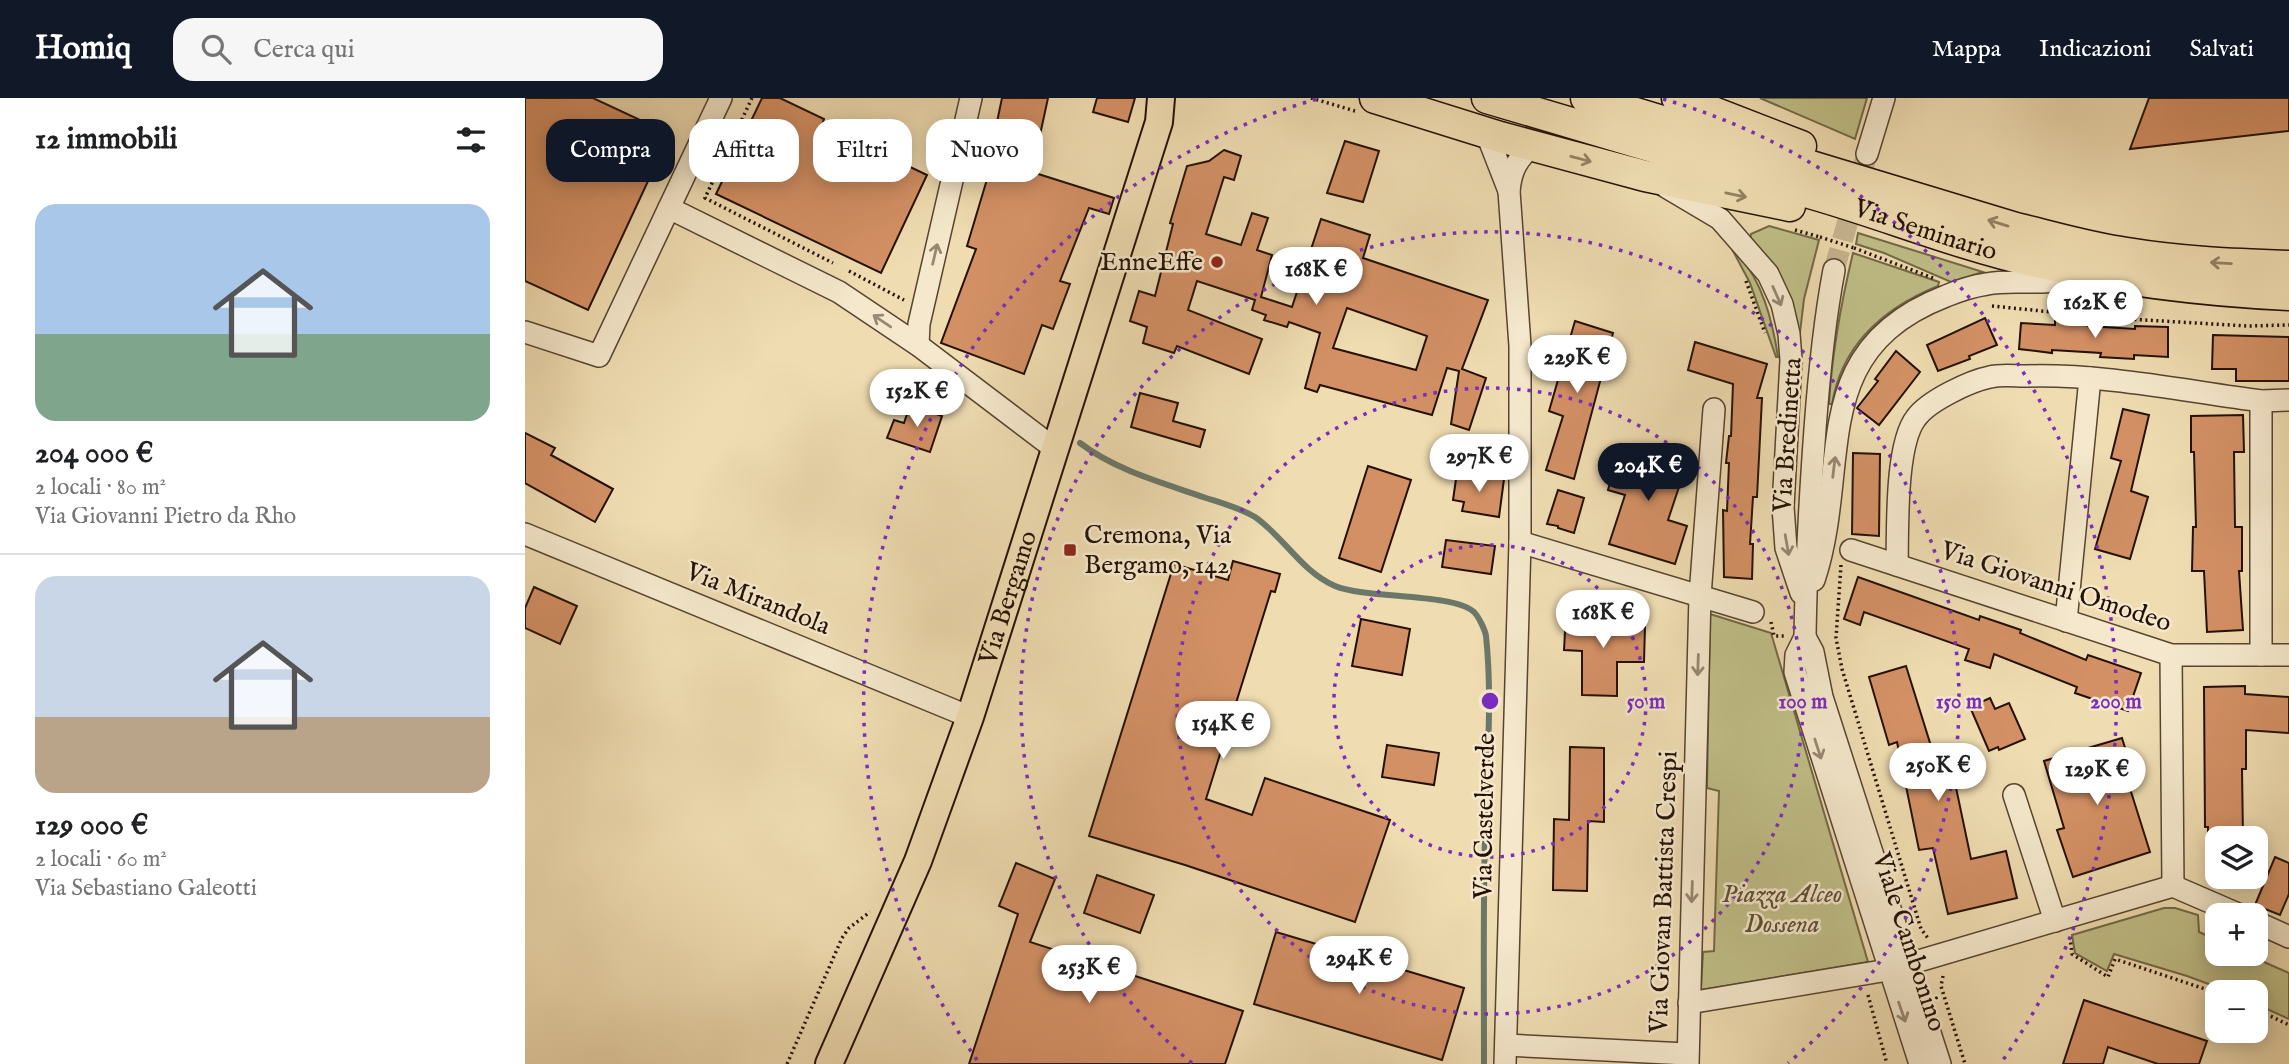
<!DOCTYPE html>
<html lang="it">
<meta charset="utf-8">
<style>
body{margin:0;font-family:"IM FELL English",serif;background:#f6f6f6;color:#202124;height:100vh;display:flex;flex-direction:column;font-size:26px;white-space:nowrap}
*{box-sizing:border-box;margin:0}
p{font-size:23px;color:#757577}
.icon{flex:none;width:38px;height:38px;fill:none;stroke:currentColor;stroke-width:2;stroke-linecap:round;stroke-linejoin:round}
.map{position:relative;flex:1;overflow:hidden}
.panel{display:flex;flex-direction:column;background:#fff;width:525px}
.panel>*{flex:none}
.guide{position:absolute;left:21px;top:21px;width:665px;height:63px;display:flex;gap:14px}
.fabs{position:absolute;left:1680px;top:728px;display:grid;gap:14px}
.fabs a{display:grid;place-items:center;width:63px;height:63px;border-radius:14px;background:#fff;box-shadow:0 4px 18px #0003;font-size:35px}
.price{position:absolute;translate:-50% -60px;padding:0 16px;border-radius:24px;background:#fff;color:#222;font-size:23px;line-height:46px;filter:drop-shadow(0 2px 4px #0008)}
.price::after{content:'';position:absolute;left:50%;top:42px;width:21px;height:16px;margin-left:-10px;background:inherit;clip-path:polygon(0 0,100% 0,50% 100%)}
.price.on{background:#111827;color:#fff}
ul{padding:0;list-style:none}
li{display:grid;align-content:center;gap:14px;height:371px;padding:0 35px}
li+li{border-top:2px solid #e0e0e0}
li span{display:grid;place-items:center;height:217px;border-radius:21px;color:#555}
li>.icon{margin-inline-start:auto}
span .icon{width:126px;height:126px;fill:#fffc;stroke-width:1}
li b{font-size:30px}
h2{display:flex;justify-content:space-between;align-items:center;height:84px;padding:0 35px;font-size:30px}
.chip{padding:0 24px;border-radius:21px;background:#fff;box-shadow:0 4px 18px #0003;font-size:24px;line-height:63px}
.chip.on{background:#111827;color:#fff}
header{display:flex;align-items:center;gap:42px;box-sizing:border-box;height:98px;padding:0 35px;background:#111827;color:#fff}
header strong{font-size:33px}
nav{display:flex;gap:38px;margin-inline-start:auto;font-size:24px}
.search{width:490px;height:63px;background:#f6f6f6;display:flex;align-items:center;gap:18px;box-sizing:border-box;padding:0 24px;border-radius:21px;color:#757577;font-size:26px}
main{display:flex;flex:1;min-height:0}
.map>svg:first-child{display:block}
</style>
<header>
<strong>Homiq</strong>
<div class="search"><svg class="icon" aria-label="search" viewBox="0 0 24 24"><circle cx="10" cy="10" r="6"/><path d="M15 15l6 6"/></svg>Cerca qui</div>
<nav><a>Mappa</a><a>Indicazioni</a><a>Salvati</a></nav>
</header>
<main>
<section class="panel">
<h2>12 immobili<svg class="icon" aria-label="filters" viewBox="0 0 24 24"><path d="M4 7h16M4 17h16"/><circle cx="9" cy="7" r="2"/><circle cx="15" cy="17" r="2"/></svg></h2>
<ul>
<li><span style="background:linear-gradient(#a9c7e8 60%,#7fa58c 0)"><svg class="icon" aria-label="home" viewBox="0 0 24 24"><path d="M3 11l9-7 9 7M6 9v11h12V9"/></svg></span><div><b>204 000 €</b><p>2 locali · 80 m²</p><p>Via Giovanni Pietro da Rho</p></div></li>
<li><span style="background:linear-gradient(#c9d6e8 65%,#b9a48a 0)"><svg class="icon" aria-label="home" viewBox="0 0 24 24"><path d="M3 11l9-7 9 7M6 9v11h12V9"/></svg></span><div><b>129 000 €</b><p>2 locali · 60 m²</p><p>Via Sebastiano Galeotti</p></div></li>
</ul>
</section>
<div class="map">
<svg width="1764" height="966" viewBox="0 0 1764 966">
<rect width="100%" height="100%" fill="#efdcb1"/>
<filter id="stains"><feTurbulence type="fractalNoise" baseFrequency=".00286" numOctaves="4"/><feColorMatrix values="0 0 0 0 .2 0 0 0 0 .09 0 0 0 0 .02 0 0 0 .5 -.17"/></filter>
<radialGradient id="worn" r=".72"><stop offset=".6" stop-color="#630" stop-opacity="0"/><stop offset="1" stop-color="#630" stop-opacity=".3"/></radialGradient>
<g fill="#c0be87" stroke="#726846" stroke-width="2">
<polygon points="1235,0 1342,0 1330,41"/>
<polygon points="1244,128 1294,142 1279,201 1272,260 1225,142 1226,136"/>
<polygon points="1333,135 1458,174 1426,184 1359,155 1331,146"/>
<path d="M1208 153H1211C1237 183 1247 220 1253 259H1251L1225 185Z"/>
<path d="M1328 155 1414 184 1413 188C1359 210 1317 246 1307 306H1304C1307 254 1316 205 1328 155Z"/>
<polygon points="1185,516 1246,535 1343,864 1176,892 1178,854 1189,853 1194,693 1182,690"/>
<polygon points="1639,810 1650,810 1673,817 1674,834 1692,842 1692,856 1721,856 1764,875 1764,921 1731,906 1731,894 1705,894 1662,878 1589,856 1582,873 1550,855 1547,837"/>
</g>
<g fill="none" stroke-linecap="round" stroke-linejoin="round">
<path stroke="#6b7869" stroke-width="6" d="M555 345C592 373 638 385 681 400 697 405 715 410 730 419 759 439 776 473 810 488 841 501 928 495 949 514 954 519 960 532 961 538 968 604 961 672 960 739 958 814 959 890 959 966"/>
</g>
<g fill="#d39065" stroke="#241106" stroke-width="2" fill-rule="evenodd">
<polygon points="0,0 68,0 145,36 63,212 0,183"/>
<polygon points="237,0 255,0 299,21 297,27 402,77 356,175 191,96"/>
<polygon points="477,0 523,0 507,74 589,100 584,116 564,110 535,183 545,186 528,231 517,227 499,276 416,245 451,151 442,148 463,78 458,77 468,43"/>
<polygon points="572,0 610,0 603,24 568,14"/>
<polygon points="1624,0 1764,0 1764,33 1605,51"/>
<polygon points="820,43 854,53 838,104 802,95"/>
<path d="M699 52 716 58 709 82 699 79 681 136 716 147 727 115 743 120 732 152 747 157 736 199 767 209 796 121 845 137 838 160 963 202 937 271 961 280 944 332 926 326 934 273 922 270 907 317 795 287 792 294 780 290 795 235 764 224 762 229 739 222 741 217 727 212 730 202 672 183 663 212 737 241 724 276 652 248 649 255 618 245 622 229 605 223 614 193 630 198 648 126 645 125 662 68 684 63ZM822 210 902 238 891 272 808 250Z"/>
<polygon points="1460,220 1472,247 1444,258 1445,261 1413,273 1402,247"/>
<polygon points="1530,221 1564,225 1563,228 1610,231 1610,228 1643,229 1643,259 1609,257 1609,261 1575,259 1576,255 1527,252 1527,255 1494,251 1496,225 1530,227"/>
<polygon points="1050,223 1088,235 1049,381 1021,372 1038,318 1024,313"/>
<polygon points="1688,237 1764,239 1764,283 1711,283 1711,271 1687,271"/>
<polygon points="1170,244 1242,266 1232,300 1237,300 1232,399 1228,399 1225,446 1228,446 1227,481 1199,479 1198,412 1202,413 1204,365 1201,365 1204,338 1206,338 1208,286 1163,272"/>
<polygon points="1371,253 1395,274 1354,327 1332,310 1353,283 1350,281"/>
<polygon points="615,295 653,305 648,323 680,332 675,349 606,329"/>
<polygon points="385,307 417,318 405,354 362,340 369,322 379,325"/>
<polygon points="1598,311 1624,317 1606,393 1623,399 1605,461 1570,451 1596,363 1586,360"/>
<polygon points="1718,317 1719,354 1709,354 1710,429 1717,429 1717,473 1714,473 1718,532 1682,534 1679,473 1667,473 1668,429 1671,429 1669,354 1666,354 1666,318"/>
<polygon points="0,335 30,350 26,357 88,391 70,424 0,385"/>
<polygon points="1096,346 1141,359 1143,353 1160,359 1156,373 1159,374 1143,422 1162,428 1150,466 1084,446 1100,397 1083,392"/>
<polygon points="1328,355 1355,356 1354,438 1327,436"/>
<polygon points="843,368 886,382 856,474 814,460"/>
<polygon points="932,374 979,381 974,419 937,413 939,404 928,402"/>
<polygon points="1033,392 1059,400 1049,435 1033,430 1033,428 1022,426"/>
<polygon points="921,442 970,448 966,476 917,469"/>
<polygon points="708,463 755,476 750,494 746,493 681,701 727,717 740,680 865,722 830,824 660,767 564,738 649,466 703,482"/>
<polygon points="1333,479 1454,522 1455,518 1496,532 1495,535 1561,562 1563,557 1616,575 1603,613 1550,595 1552,589 1469,556 1465,570 1440,562 1444,551 1339,514 1335,527 1319,521"/>
<polygon points="9,489 52,508 35,546 0,530 0,510"/>
<polygon points="1041,516 1081,518 1081,527 1120,528 1119,564 1092,564 1092,598 1057,597 1057,553 1039,552"/>
<polygon points="836,521 885,531 877,577 827,568"/>
<polygon points="1381,568 1411,664 1425,661 1446,761 1481,753 1492,800 1423,816 1408,750 1394,752 1372,644 1364,647 1344,579"/>
<polygon points="1720,588 1720,596 1764,599 1764,635 1721,632 1721,671 1717,671 1718,740 1683,740 1683,729 1680,729 1679,589"/>
<polygon points="1465,600 1470,611 1484,605 1500,641 1474,652 1473,649 1464,653 1445,609"/>
<polygon points="1597,640 1609,679 1602,681 1625,754 1548,779 1532,732 1539,730 1519,663"/>
<polygon points="862,647 914,655 909,687 857,679"/>
<polygon points="1045,649 1079,650 1079,724 1063,723 1062,793 1028,792 1029,721 1044,722"/>
<polygon points="1750,759 1764,765 1764,796 1755,817 1730,807"/>
<polygon points="491,765 530,781 505,844 718,913 700,966 444,966 493,816 474,808"/>
<polygon points="572,777 629,797 615,835 559,815"/>
<polygon points="751,834 939,890 917,962 729,906"/>
<polygon points="1559,902 1682,943 1674,966 1633,966 1583,949 1578,966 1538,966"/>
</g>
<g fill="none" stroke-linecap="round" stroke-linejoin="round">
<polyline stroke="#c6b38f" stroke-width="21" stroke-dasharray="21 10" stroke-linecap="butt" points="1309,172 1342,56"/>
<defs>
<g id="minor">
<polyline points="961,34 984,93"/>
<polyline points="1342,56 1359,0"/>
<polyline points="1141,89 1195,121 1243,176 1257,206 1264,236 1266,262 1258,409 1261,450 1276,495"/>
<polyline points="144,110 314,194 393,247 530,351"/>
<path d="M1309 172C1299 225 1294 277 1290 331 1285 400 1281 470 1280 539L1271 557 1270 574 1395 966"/>
<polyline points="0,234 74,258 196,0"/>
<polyline points="393,247 394,226 446,0"/>
<polyline points="1736,303 1736,557"/>
<polyline points="0,436 445,619"/>
<polyline points="995,444 1228,514"/>
<polyline points="1326,452 1646,557 1764,557"/>
<path d="M1372 467C1373 431 1370 347 1391 320 1403 303 1445 283 1465 279 1476 276 1491 278 1502 278 1580 276 1659 293 1736 303L1764 302"/>
<path d="M1289 482C1327 367 1279 253 1421 198 1433 193 1448 188 1462 186 1484 181 1516 187 1536 182 1540 180 1545 176 1549 173"/>
<polyline points="1541,523 1565,280"/>
<polyline points="1280,539 1288,554 1297,599 1415,966"/>
<polyline points="1646,557 1648,788"/>
<polyline points="1489,697 1530,823"/>
<polyline points="1731,824 1764,839"/>
<polyline points="1164,905 1363,872 1648,788 1715,817"/>
<polyline points="981,947 1162,956"/>
<path d="M980 966 995 444V248L984 93C986 72 992 61 1008 47"/>
<polyline points="1163,966 1175,498 1189,311"/>
</g>
<g id="major">
<path id="s1" d="M304 966 393 763 445 619 634 24 636 0"/>
</g>
<g id="highway">
<polyline points="850,0 975,39 1120,78 1265,108"/>
<path id="s2" d="M962 0C1071 33 1179 64 1288 96 1361 117 1432 146 1506 163 1590 182 1678 193 1764 197"/>
<path d="M1061 0 1491 130C1528 139 1565 150 1602 155 1656 164 1710 166 1764 168"/>
<polyline points="1152,0 1276,48"/>
</g>
</defs>
<use href="#minor" stroke="#574431" stroke-width="24"/>
<use href="#major" stroke="#241106" stroke-width="30"/>
<use href="#highway" stroke="#241106" stroke-width="33"/>
<g stroke="#241106" stroke-width="3.5" stroke-dasharray="2 3.5" stroke-linecap="butt">
<polyline points="227,0 180,100 308,165"/>
<polyline points="786,0 830,13"/>
<polyline points="1270,132 1295,139"/>
<polyline points="1329,150 1408,180"/>
<polyline points="324,173 379,202"/>
<polyline points="1221,183 1240,235"/>
<polyline points="1467,208 1586,220 1722,228 1764,227"/>
<polyline points="1316,467 1311,540 1317,571 1396,831 1403,840"/>
<polyline points="1246,524 1249,538 1259,538"/>
<polyline points="1545,839 1547,856 1583,879 1590,861 1692,895"/>
<polyline points="1418,878 1416,888 1440,966"/>
<polyline points="1343,897 1362,966"/>
<polyline points="1731,911 1764,927"/>
<polyline points="262,966 317,840 324,830 345,814"/>
</g>
<use href="#minor" stroke="#f5e8cc" stroke-width="21"/>
<use href="#major" stroke="#efdcb1" stroke-width="26"/>
<use href="#highway" stroke="#efdcb1" stroke-width="30"/>
<polyline stroke="#241106" stroke-width="3.5" stroke-dasharray="2 3.5" stroke-linecap="butt" points="1295,139 1329,150"/>
</g>
<defs><path id="oneway-shaft" d="M-6 0H5M1.5-3L5.5 0L1.5 3" fill="none" stroke-width="1.6" stroke-linecap="round" stroke-linejoin="round" transform="scale(1.75)"/></defs>
<g stroke="#948164">
<use href="#oneway-shaft" transform="translate(1056 61) rotate(15)"/>
<use href="#oneway-shaft" transform="translate(1211 97) rotate(12)"/>
<use href="#oneway-shaft" transform="translate(1473 125) rotate(-163)"/>
<use href="#oneway-shaft" transform="translate(1696 165) rotate(-177)"/>
</g>
<g stroke="#978773">
<use href="#oneway-shaft" transform="translate(410 156) rotate(-77)"/>
<use href="#oneway-shaft" transform="translate(1252 198) rotate(66)"/>
<use href="#oneway-shaft" transform="translate(357 223) rotate(-146)"/>
<use href="#oneway-shaft" transform="translate(1309 369) rotate(-83)"/>
<use href="#oneway-shaft" transform="translate(1262 447) rotate(80)"/>
<use href="#oneway-shaft" transform="translate(1173 567) rotate(92)"/>
<use href="#oneway-shaft" transform="translate(1293 651) rotate(72)"/>
<use href="#oneway-shaft" transform="translate(1167 794) rotate(92)"/>
<use href="#oneway-shaft" transform="translate(1377 914) rotate(71)"/>
</g>
<g fill="none" stroke="#7b2cbf" stroke-width="3.5" stroke-dasharray="3.5 7">
<circle cx="965" cy="603" r="156"/>
<circle cx="965" cy="603" r="313"/>
<path d="M667 965A469 469 0 1 1 1263 965"/>
<path d="M452 962A626 626 0 0 1 792 1M1138 1A626 626 0 0 1 1478 962"/>
</g>
<g fill="#8f2418" stroke="#f5e8cc" stroke-width="2.5">
<circle cx="692" cy="164" r="7"/>
<rect x="538" y="445" width="14" height="14" rx="3.5"/>
</g>
<g text-anchor="middle" dominant-baseline="central" stroke-width="5" stroke-linejoin="round" paint-order="stroke">
<g font-size="26" fill="#241106" stroke="#f5e8cc">
<text stroke="none"><textPath href="#s2" startOffset="458">Via Seminario</textPath></text>
<text transform="translate(1263 337) rotate(-86)">Via Bredinetta</text>
<text transform="translate(1531 489) rotate(18)">Via Giovanni Omodeo</text>
<text stroke="none"><textPath href="#s1" startOffset="500">Via Bergamo</textPath></text>
<text transform="translate(233 501) rotate(22)">Via Mirandola</text>
<text transform="translate(960 718) rotate(-89)">Via Castelverde</text>
<text transform="translate(1139 794) rotate(-88)">Via Giovan Battista Crespi</text>
<text transform="translate(1384 844) rotate(72)">Viale Cambonino</text>
</g>
<g font-size="26" fill="#241106" stroke="#f5e8cc" text-anchor="end">
<text x="678" y="164">EnneEffe</text>
<text x="559" y="437" text-anchor="start">Cremona, Via<tspan x="559" dy="30">Bergamo, 142</tspan></text>
</g>
<g font-size="26" font-style="italic" fill="#5b4e33" stroke="#f5e8cc">
<text x="1257" y="796">Piazza Alceo<tspan x="1257" dy="30">Dossena</tspan></text>
</g>
</g>
<circle cx="965" cy="603" r="10" fill="#7b2cbf" stroke="#f5e8cc" stroke-width="3.5"/>
<g font-size="21" text-anchor="middle" font-weight="bold" fill="#7b2cbf" stroke="#f5e8cc" stroke-width="5" stroke-linejoin="round" paint-order="stroke">
<text x="1121" y="610">50 m</text>
<text x="1278" y="610">100 m</text>
<text x="1434" y="610">150 m</text>
<text x="1591" y="610">200 m</text>
</g>
<rect width="100%" height="100%" filter="url(#stains)"/>
<rect width="100%" height="100%" fill="url(#worn)"/>
</svg>
<div class="fabs">
<a><svg class="icon" aria-label="layers" viewBox="0 0 24 24"><path d="M12 4l9 5-9 5-9-5zM3 14l9 5 9-5"/></svg></a>
<a>+</a>
<a>−</a>
</div>
<b class="price" style="left:791px;top:209px">168K €</b>
<b class="price" style="left:1570px;top:242px">162K €</b>
<b class="price" style="left:1052px;top:297px">229K €</b>
<b class="price" style="left:392px;top:331px">152K €</b>
<b class="price" style="left:954px;top:396px">297K €</b>
<b class="price on" style="left:1123px;top:405px">204K €</b>
<b class="price" style="left:1078px;top:552px">168K €</b>
<b class="price" style="left:698px;top:663px">154K €</b>
<b class="price" style="left:1413px;top:705px">250K €</b>
<b class="price" style="left:1572px;top:709px">129K €</b>
<b class="price" style="left:834px;top:898px">294K €</b>
<b class="price" style="left:564px;top:907px">253K €</b>
<div class="guide">
<a class="chip on">Compra</a>
<a class="chip">Affitta</a>
<a class="chip">Filtri</a>
<a class="chip">Nuovo</a>
</div>
</div>
</main>
